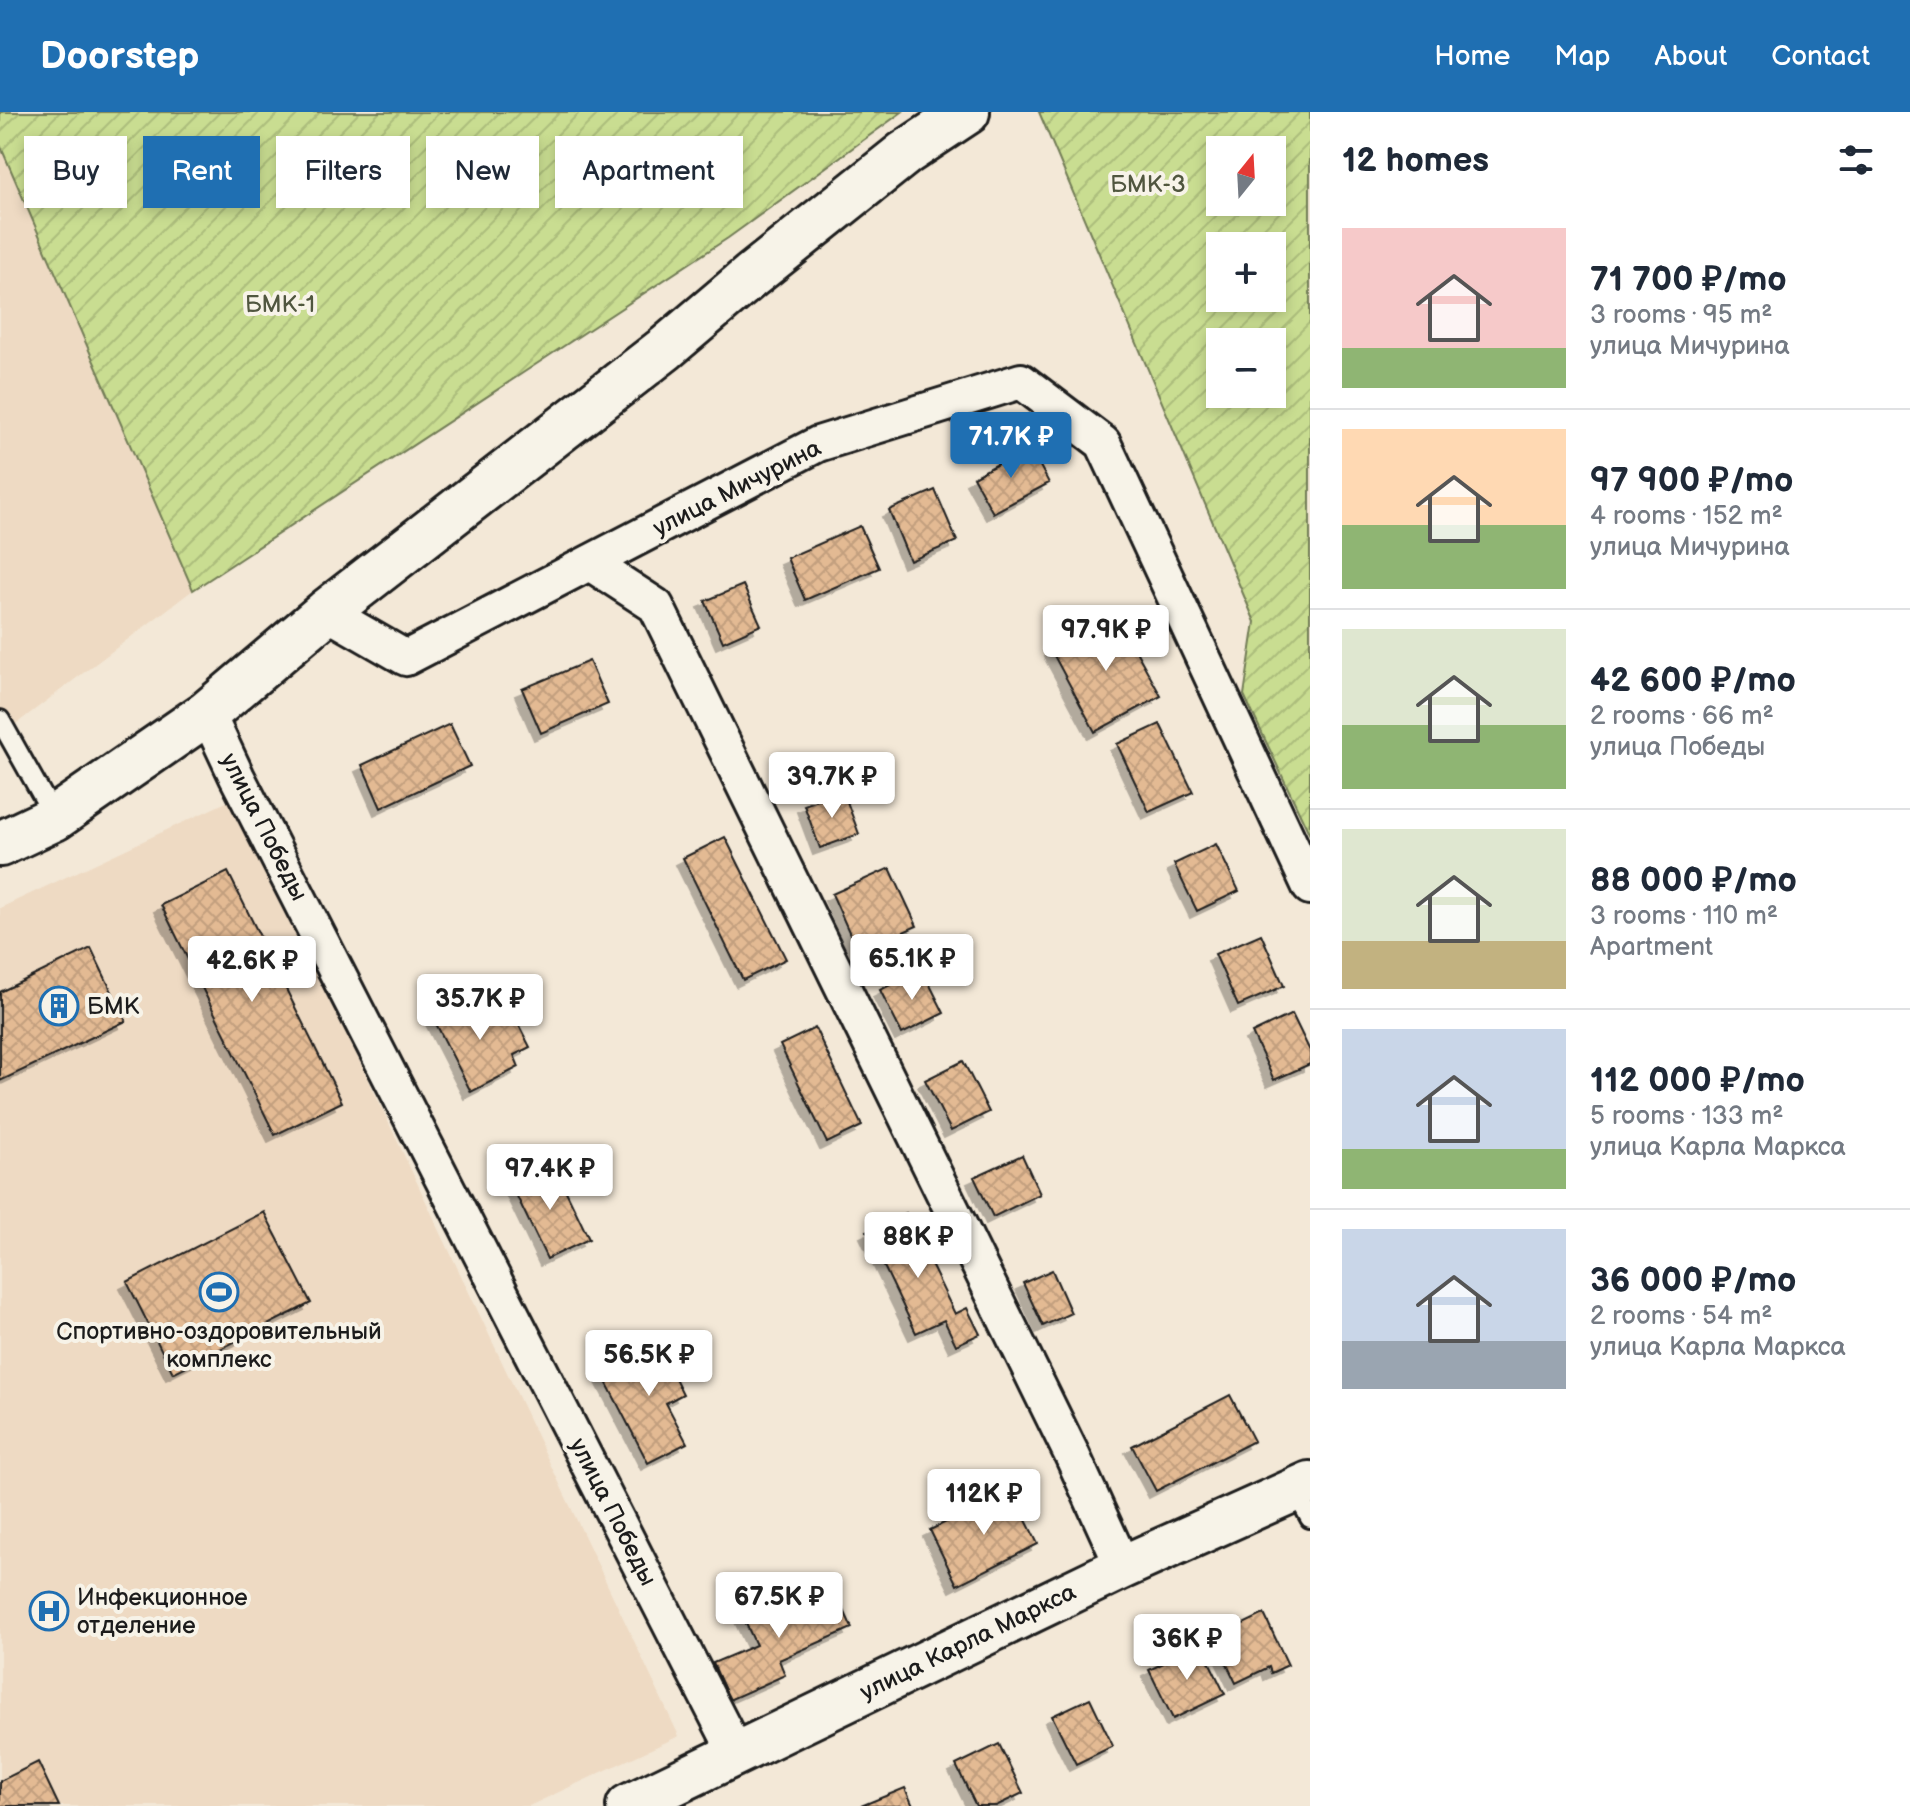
<!DOCTYPE html>
<meta charset="utf-8">
<style>
body{margin:0;font-family:"Balsamiq Sans",sans-serif;background:#f2f2f3;color:#1f2937;height:100vh;display:flex;flex-direction:column;font-size:30px;white-space:nowrap}
*{box-sizing:border-box;margin:0}
p{font-size:26px;color:#747a83}
.icon{flex:none;width:44px;height:44px;fill:none;stroke:currentColor;stroke-width:2;stroke-linecap:round;stroke-linejoin:round}
.map{position:relative;flex:1;overflow:hidden}
.sheet{display:flex;flex-direction:column;background:#fff;width:600px}
.sheet>*{flex:none}
.banner{position:absolute;left:24px;top:24px;width:760px;height:72px;display:flex;gap:16px}
.needle{width:52px;rotate:18deg}
.tools{position:absolute;left:1206px;top:24px;display:grid;gap:16px}
.tools a{display:grid;place-items:center;width:80px;height:80px;border-radius:0px;background:#fff;box-shadow:0 4px 12px #0003;font-size:40px}
.price{position:absolute;translate:-50% -68px;padding:0 18px;border-radius:8px;background:#fff;color:#222;font-size:26px;line-height:52px;filter:drop-shadow(0 2px 4px #0008)}
.price::after{content:'';position:absolute;left:50%;top:48px;width:24px;height:18px;margin-left:-12px;background:inherit;clip-path:polygon(0 0,100% 0,50% 100%)}
.price.selected{background:#1f6fb2;color:#fff}
ul{padding:0;list-style:none}
li{display:flex;align-items:center;gap:24px;height:200px;padding:0 32px}
li+li{border-top:2px solid #e0e1e3}
li span{display:grid;place-items:center;flex:none;width:224px;height:160px;border-radius:0px;color:#555}
li>.icon{margin-inline-start:auto}
span .icon{width:96px;height:96px;fill:#fffc;stroke-width:1}
li b{font-size:34px}
h2{display:flex;justify-content:space-between;align-items:center;height:96px;padding:0 32px;font-size:34px}
.chip{padding:0 28px;border-radius:0px;background:#fff;box-shadow:0 4px 12px #0003;font-size:28px;line-height:72px}
.chip.selected{background:#1f6fb2;color:#fff}
header{display:flex;align-items:center;gap:48px;box-sizing:border-box;height:112px;padding:0 40px;background:#1f6fb2;color:#fff}
header strong{font-size:38px}
nav{display:flex;gap:44px;margin-inline-start:auto;font-size:28px}
main{display:flex;flex:1;min-height:0}
.map>svg:first-child{display:block}
</style>
<header>
<strong>Doorstep</strong>
<nav><a>Home</a><a>Map</a><a>About</a><a>Contact</a></nav>
</header>
<main>
<div class="map">
<svg width="1310" height="1694" viewBox="0 0 1310 1694">
<defs>
<pattern id="garden-furrows" width="10" height="10" patternUnits="userSpaceOnUse" patternTransform="scale(2)"><rect width="10" height="10" fill="#c9dd91"/><path d="M-1 1l2-2M0 10L10 0M9 11l2-2" fill="none" stroke="#acbd7c"/></pattern>
<pattern id="building-cross-hatch" width="8" height="8" patternUnits="userSpaceOnUse" patternTransform="scale(2)"><rect width="8" height="8" fill="#e3ba93"/><path d="M0 0l8 8M0 8l8-8" fill="none" stroke="#c29f7e"/></pattern>
<filter id="shadow"><feDropShadow dx="-7" dy="7" stdDeviation="0" flood-color="#0004"/></filter>
</defs>
<rect width="100%" height="100%" fill="#f3e8d7"/>
<filter id="ink" filterUnits="userSpaceOnUse"><feTurbulence type="fractalNoise" baseFrequency=".0125" numOctaves="2"/><feDisplacementMap in="SourceGraphic" scale="16" xChannelSelector="R" yChannelSelector="G"/><feConvolveMatrix kernelMatrix="1 2 1 2 8 2 1 2 1" color-interpolation-filters="sRGB"/></filter>
<g filter="url(#ink)">
<g fill="#eedac3">
<polygon points="0,33 193,478 0,624"/>
<polygon points="235,686 679,1624 529,1694 0,1694 0,796"/>
</g>
<g fill="url(#garden-furrows)" stroke="#727c56" stroke-width="2" fill-rule="evenodd">
<polygon points="0,0 902,0 728,126 193,478 0,33"/>
<path d="M1039 0H1310V723L1244 583 1255 510ZM1220 38H1272V90H1220ZM1220 134H1272V186H1220ZM1220 230H1272V282H1220Z"/>
</g>
<g fill="url(#building-cross-hatch)" stroke="#1c1c1c" stroke-width="2" filter="url(#shadow)">
<polygon points="1030,335 1049,371 993,401 973,365"/>
<polygon points="935,378 957,429 910,449 889,398"/>
<polygon points="860,414 879,456 805,488 787,446"/>
<polygon points="743,473 761,513 723,530 705,489"/>
<polygon points="1116,503 1161,584 1095,620 1051,538"/>
<polygon points="589,549 608,592 541,621 522,577"/>
<polygon points="450,612 470,654 381,696 362,653"/>
<polygon points="1160,612 1193,680 1149,700 1117,632"/>
<polygon points="843,679 859,722 820,736 804,693"/>
<polygon points="725,725 786,847 743,868 683,746"/>
<polygon points="1216,732 1239,779 1197,799 1174,752"/>
<polygon points="890,756 917,814 858,840 832,782"/>
<polygon points="228,760 342,990 275,1023 161,793"/>
<polygon points="1261,822 1284,874 1238,894 1215,842"/>
<polygon points="91,836 126,909 0,969 0,880"/>
<polygon points="922,857 944,901 902,922 880,878"/>
<polygon points="470,882 486,914 512,900 530,935 514,943 519,955 471,980 431,902"/>
<polygon points="1292,902 1310,939 1310,952 1274,968 1252,921"/>
<polygon points="815,916 862,1014 827,1031 780,933"/>
<polygon points="963,949 989,1000 951,1019 925,968"/>
<polygon points="1022,1043 1040,1082 993,1105 974,1065"/>
<polygon points="553,1052 589,1127 547,1147 511,1072"/>
<polygon points="264,1100 311,1191 173,1261 127,1170"/>
<polygon points="906,1101 955,1202 967,1196 980,1222 956,1233 944,1208 916,1221 867,1119"/>
<polygon points="1052,1158 1071,1201 1043,1214 1023,1171"/>
<polygon points="667,1226 681,1253 671,1258 683,1282 666,1291 687,1331 648,1351 601,1260"/>
<polygon points="1230,1283 1254,1329 1156,1379 1132,1334"/>
<polygon points="1011,1378 1038,1432 957,1473 930,1418"/>
<polygon points="836,1480 852,1516 779,1548 785,1563 729,1588 713,1551 756,1533 740,1499 776,1483 785,1502"/>
<polygon points="1264,1502 1288,1553 1271,1561 1269,1555 1236,1571 1214,1526"/>
<polygon points="1201,1533 1225,1582 1173,1607 1149,1558"/>
<polygon points="1090,1586 1113,1634 1076,1652 1052,1604"/>
<polygon points="999,1632 1023,1681 996,1694 976,1694 956,1653"/>
<polygon points="38,1650 59,1694 0,1694 0,1669"/>
<polygon points="905,1676 913,1694 861,1694"/>
</g>
<g fill="none" stroke-linecap="round" stroke-linejoin="round">
<defs>
<g id="service">
<polyline points="0,608 55,706"/>
<polyline points="1295,1378 1310,1406"/>
</g>
<g id="minor">
<polyline points="590,451 656,494 1072,1343 1123,1455"/>
<polyline points="326,500 406,546 818,332 1021,269 1103,331 1310,775"/>
<polyline points="207,601 237,665 736,1641"/>
</g>
<polyline id="tertiary" points="628,1694 1123,1455 1310,1371"/>
<polyline id="secondary" points="0,732 55,706 207,601 326,500 666,236 751,164 905,41 967,0"/>
</defs>
<use href="#service" stroke="#1c1c1c" stroke-width="24"/>
<use href="#minor" stroke="#1c1c1c" stroke-width="40"/>
<use href="#tertiary" stroke="#1c1c1c" stroke-width="48"/>
<use href="#secondary" stroke="#1c1c1c" stroke-width="50"/>
<use href="#service" stroke="#f7f3e8" stroke-width="18"/>
<use href="#minor" stroke="#f7f3e8" stroke-width="34"/>
<use href="#tertiary" stroke="#f7f3e8" stroke-width="42"/>
<use href="#secondary" stroke="#f7f3e8" stroke-width="44"/>
</g>
</g>
<defs>
<symbol id="building-ring" viewBox="-11 -11 22 22"><circle r="9.5" fill="#f7f3e8" stroke="#1f6fb2" stroke-width="1.5"/><path d="M-4-6H4V6H1V3H-1V6H-4ZM-2.5-4.3h1.7v1.8h-1.7ZM.8-4.3h1.7v1.8H.8ZM-2.5-1h1.7V.8h-1.7ZM.8-1h1.7V.8H.8Z" fill="#1f6fb2"/></symbol>
<symbol id="stadium-ring" viewBox="-11 -11 22 22"><circle r="9.5" fill="#f7f3e8" stroke="#1f6fb2" stroke-width="1.5"/><path d="M0-5a6.5 5 0 1 0 0 10a6.5 5 0 1 0 0-10ZM-3.5-1.8h7v3.6h-7Z" fill="#1f6fb2"/></symbol>
<symbol id="hospital-ring" viewBox="-11 -11 22 22"><circle r="9.5" fill="#f7f3e8" stroke="#1f6fb2" stroke-width="1.5"/><path d="M-5-5h3v3.5h4V-5h3V5h-3V1.5h-4V5h-3Z" fill="#1f6fb2"/></symbol>
</defs>
<g fill-rule="evenodd">
<use href="#building-ring" x="37" y="872" width="44" height="44"/>
<use href="#stadium-ring" x="197" y="1158" width="44" height="44"/>
<use href="#hospital-ring" x="27" y="1477" width="44" height="44"/>
</g>
<g text-anchor="middle" dominant-baseline="central" stroke-width="8" stroke-linejoin="round" paint-order="stroke">
<g font-size="24" fill="#50563f" stroke="#f7f3e8">
<text x="1148" y="72">БМК-3</text>
<text x="280" y="192">БМК-1</text>
</g>
<g font-size="24" fill="#1c1c1c" stroke="#f7f3e8">
<text transform="translate(737 376) rotate(-27)">улица Мичурина</text>
<text transform="translate(264 715) rotate(63)">улица Победы</text>
<text transform="translate(613 1400) rotate(63)">улица Победы</text>
<text transform="translate(968 1530) rotate(-26)">улица Карла Маркса</text>
</g>
<g font-size="24" fill="#1c1c1c" stroke="#f7f3e8" text-anchor="start">
<text x="87" y="894">БМК</text>
<text x="219" y="1219" text-anchor="middle">Спортивно-оздоровительный<tspan x="219" dy="28">комплекс</tspan></text>
<text x="77" y="1485">Инфекционное<tspan x="77" dy="28">отделение</tspan></text>
</g>
</g>
</svg>
<div class="tools">
<a><svg class="needle" viewBox="-14 -14 28 28"><path d="M0-13l5 13h-10z" fill="#e53935"/><path d="M0 13l5-13h-10z" fill="#747a83"/></svg></a>
<a>+</a>
<a>−</a>
</div>
<b class="price selected" style="left:1011px;top:368px">71.7K ₽</b>
<b class="price" style="left:1106px;top:561px">97.9K ₽</b>
<b class="price" style="left:832px;top:708px">39.7K ₽</b>
<b class="price" style="left:912px;top:890px">65.1K ₽</b>
<b class="price" style="left:252px;top:892px">42.6K ₽</b>
<b class="price" style="left:480px;top:930px">35.7K ₽</b>
<b class="price" style="left:550px;top:1100px">97.4K ₽</b>
<b class="price" style="left:918px;top:1168px">88K ₽</b>
<b class="price" style="left:649px;top:1286px">56.5K ₽</b>
<b class="price" style="left:984px;top:1425px">112K ₽</b>
<b class="price" style="left:779px;top:1528px">67.5K ₽</b>
<b class="price" style="left:1187px;top:1570px">36K ₽</b>
<div class="banner">
<a class="chip">Buy</a>
<a class="chip selected">Rent</a>
<a class="chip">Filters</a>
<a class="chip">New</a>
<a class="chip">Apartment</a>
</div>
</div>
<section class="sheet">
<h2>12 homes<svg class="icon" aria-label="filters" viewBox="0 0 24 24"><path d="M4 7h16M4 17h16"/><circle cx="9" cy="7" r="2"/><circle cx="15" cy="17" r="2"/></svg></h2>
<ul>
<li><span style="background:linear-gradient(#f6c9c9 75%,#8fb573 0)"><svg class="icon" aria-label="home" viewBox="0 0 24 24"><path d="M3 11l9-7 9 7M6 9v11h12V9"/></svg></span><div><b>71 700 ₽/mo</b><p>3 rooms · 95 m²</p><p>улица Мичурина</p></div></li>
<li><span style="background:linear-gradient(#ffd9b3 60%,#8fb573 0)"><svg class="icon" aria-label="home" viewBox="0 0 24 24"><path d="M3 11l9-7 9 7M6 9v11h12V9"/></svg></span><div><b>97 900 ₽/mo</b><p>4 rooms · 152 m²</p><p>улица Мичурина</p></div></li>
<li><span style="background:linear-gradient(#dfe7d0 60%,#8fb573 0)"><svg class="icon" aria-label="home" viewBox="0 0 24 24"><path d="M3 11l9-7 9 7M6 9v11h12V9"/></svg></span><div><b>42 600 ₽/mo</b><p>2 rooms · 66 m²</p><p>улица Победы</p></div></li>
<li><span style="background:linear-gradient(#dfe7d0 70%,#c2b280 0)"><svg class="icon" aria-label="home" viewBox="0 0 24 24"><path d="M3 11l9-7 9 7M6 9v11h12V9"/></svg></span><div><b>88 000 ₽/mo</b><p>3 rooms · 110 m²</p><p>Apartment</p></div></li>
<li><span style="background:linear-gradient(#c9d6e8 75%,#8fb573 0)"><svg class="icon" aria-label="home" viewBox="0 0 24 24"><path d="M3 11l9-7 9 7M6 9v11h12V9"/></svg></span><div><b>112 000 ₽/mo</b><p>5 rooms · 133 m²</p><p>улица Карла Маркса</p></div></li>
<li><span style="background:linear-gradient(#c9d6e8 70%,#9aa5b1 0)"><svg class="icon" aria-label="home" viewBox="0 0 24 24"><path d="M3 11l9-7 9 7M6 9v11h12V9"/></svg></span><div><b>36 000 ₽/mo</b><p>2 rooms · 54 m²</p><p>улица Карла Маркса</p></div></li>
</ul>
</section>
</main>
